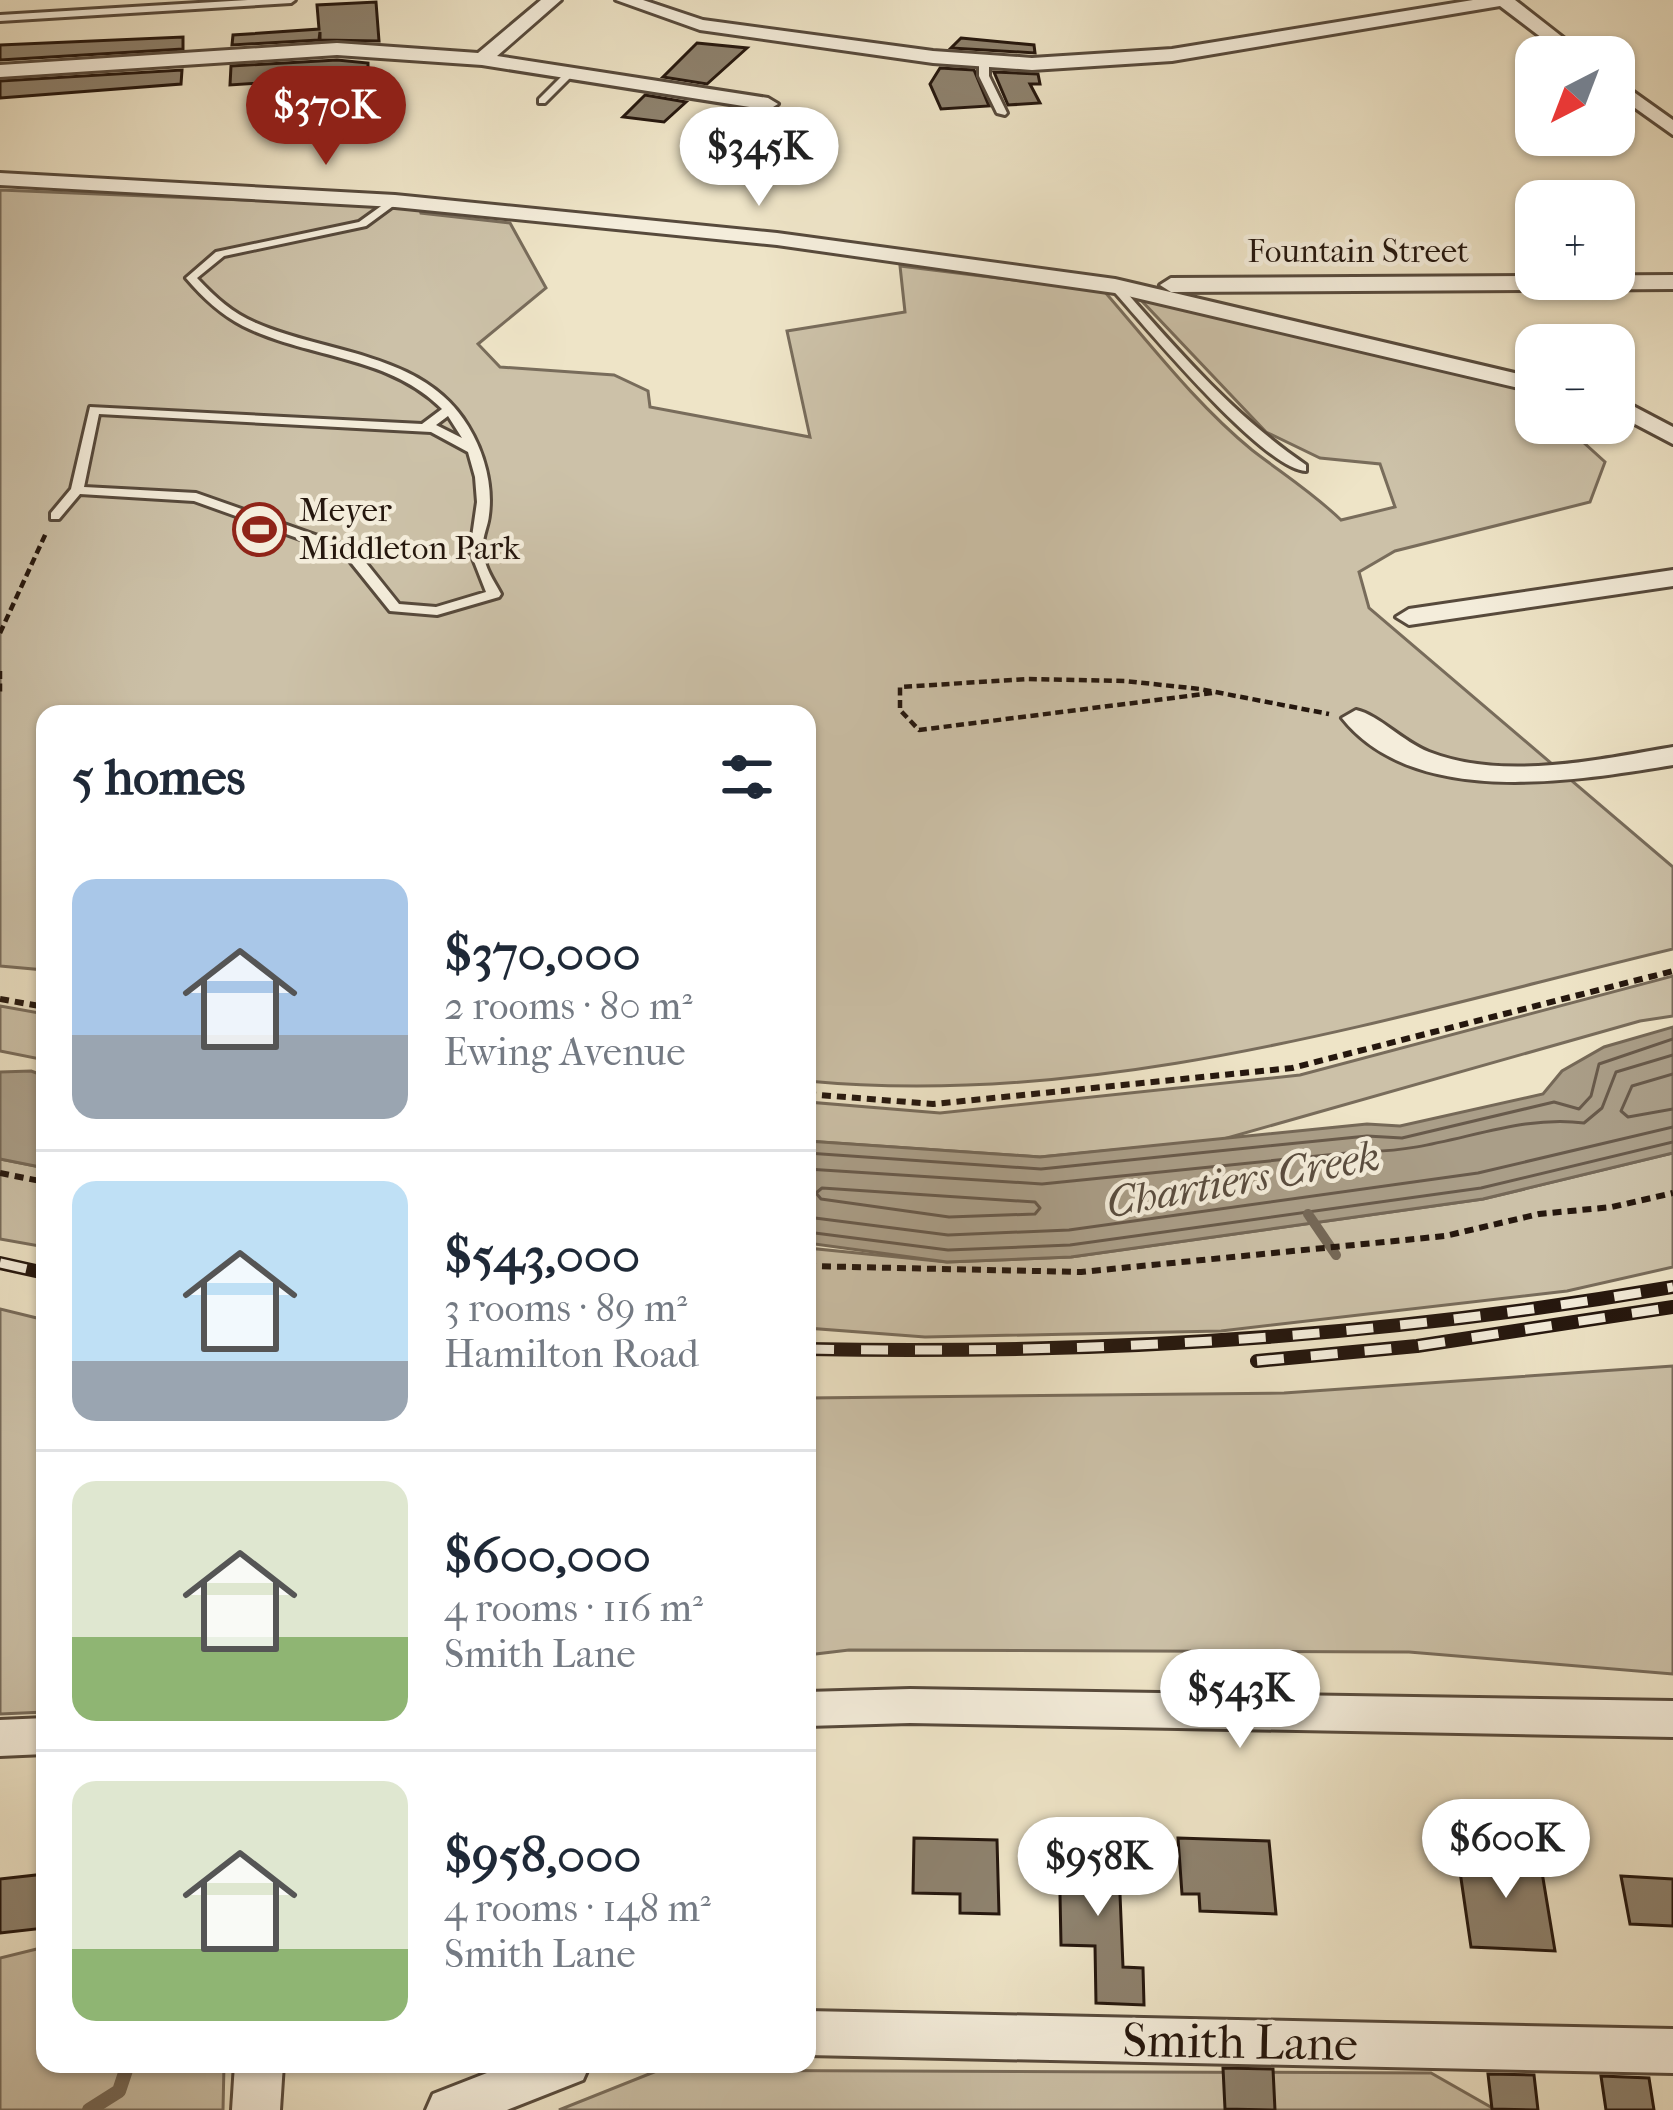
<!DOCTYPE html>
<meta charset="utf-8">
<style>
body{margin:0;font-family:"IM FELL French Canon",serif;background:#f2f2f3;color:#1f2937;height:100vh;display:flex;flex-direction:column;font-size:45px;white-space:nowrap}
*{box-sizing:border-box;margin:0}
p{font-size:39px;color:#747a83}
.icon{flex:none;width:66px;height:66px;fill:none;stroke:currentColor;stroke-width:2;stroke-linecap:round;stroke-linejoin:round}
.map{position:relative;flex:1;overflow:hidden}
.sheet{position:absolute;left:36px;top:705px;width:780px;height:1368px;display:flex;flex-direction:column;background:#fff;border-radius:24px;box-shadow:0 3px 9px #0004}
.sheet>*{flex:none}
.needle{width:78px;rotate:222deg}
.buttons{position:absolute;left:1515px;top:36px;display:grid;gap:24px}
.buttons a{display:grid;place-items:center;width:120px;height:120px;border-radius:24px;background:#fff;box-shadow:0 3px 9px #0004;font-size:60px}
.price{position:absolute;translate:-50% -102px;padding:0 27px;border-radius:42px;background:#fff;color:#222;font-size:39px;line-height:78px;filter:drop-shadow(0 3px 6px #0008)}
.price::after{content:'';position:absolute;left:50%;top:72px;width:36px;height:27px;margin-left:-18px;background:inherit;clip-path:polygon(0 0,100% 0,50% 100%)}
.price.current{background:#8f2418;color:#fff}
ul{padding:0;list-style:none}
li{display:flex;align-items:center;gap:36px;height:300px;padding:0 36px}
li+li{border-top:3px solid #e0e1e3}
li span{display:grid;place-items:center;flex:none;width:336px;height:240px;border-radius:24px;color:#555}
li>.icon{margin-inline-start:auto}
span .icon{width:144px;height:144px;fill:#fffc;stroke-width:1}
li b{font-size:51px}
h2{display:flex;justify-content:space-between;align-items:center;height:144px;padding:0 36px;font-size:51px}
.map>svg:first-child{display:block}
</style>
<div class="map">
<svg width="1673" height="2110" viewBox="0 0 1673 2110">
<rect width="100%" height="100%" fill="#eee4c7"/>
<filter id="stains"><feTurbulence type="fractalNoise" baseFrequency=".00167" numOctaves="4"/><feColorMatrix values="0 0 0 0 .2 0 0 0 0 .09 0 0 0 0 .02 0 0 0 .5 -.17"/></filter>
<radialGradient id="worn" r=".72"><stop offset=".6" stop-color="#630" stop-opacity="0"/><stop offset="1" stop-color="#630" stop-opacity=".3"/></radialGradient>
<g fill="#ccc1a8" stroke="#786c5b" stroke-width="3">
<path d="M0 190 419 207 421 213 510 223 546 288 478 344 500 367 614 375 648 391 650 407 810 437 787 331 905 312 900 266 1104 291C1151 345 1196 404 1252 450 1283 474 1312 492 1341 520L1395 507 1380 464 1320 458 1266 432 1139 298 1525 389 1536 399V423H1562L1605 462 1590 502 1395 551 1359 572 1369 608 1673 867V949C1390 1017 1102 1109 807 1081V714H45V970L0 966Z"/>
<polygon points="1673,976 1673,1016 1640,1021 1220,1140 1040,1157 807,1141 807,1102 940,1113 1300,1075"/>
<polygon points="0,1006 45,1014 45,1060 0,1051"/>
<polygon points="1673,1153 1673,1267 1567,1291 1221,1331 925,1337 807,1328 807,1248 947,1262 1071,1257 1483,1199"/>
<polygon points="0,1159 45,1168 45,1247 0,1239"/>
<polygon points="0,1309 45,1320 45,1712 0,1714"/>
<polygon points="1673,1366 1673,1674 1409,1652 849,1650 807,1655 807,1398 1284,1393"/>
<polygon points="45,1947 45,2064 224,2064 223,2110 0,2110 0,1958"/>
<polygon points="659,2070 1431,2073 1496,2110 559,2110"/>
</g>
<g fill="#aa9e88" stroke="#756857" stroke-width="3">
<polygon points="1673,1027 1673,1153 1483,1199 1071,1257 947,1262 807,1243 807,1141 1040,1157 1367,1124 1400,1126 1543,1094 1562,1071 1604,1047"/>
<polygon points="31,1071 45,1076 45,1168 0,1159 0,1072"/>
</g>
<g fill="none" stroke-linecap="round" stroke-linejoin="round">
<g stroke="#685a4b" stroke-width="3">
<polyline points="1673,1074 1632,1086 1621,1111 1628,1117 1673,1109"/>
<polyline points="807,1153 1041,1169 1367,1136 1402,1138 1554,1102 1579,1109 1591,1096 1599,1064 1673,1039"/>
<path d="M807 1169 1042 1184 1367 1151C1440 1153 1512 1113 1584 1123L1602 1108 1616 1072 1673 1055"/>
<polygon points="822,1188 1035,1202 1040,1208 1035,1214 949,1217 821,1199 816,1193"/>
<polyline points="807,1217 948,1235 1069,1230 1478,1173 1673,1127"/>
<polyline points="807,1232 948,1250 1070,1245 1481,1188 1673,1142"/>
</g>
<polyline stroke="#756857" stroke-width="10" points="1308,1214 1336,1255"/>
<polyline stroke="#756857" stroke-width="14" points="89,2110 119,2091 128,2064"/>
</g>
<g fill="#8e826e" stroke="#25170e" stroke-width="3">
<polygon points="376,2 379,41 320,40 320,32 319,40 232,45 233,35 319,29 317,5"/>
<polygon points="183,37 183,49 0,60 0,45"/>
<polygon points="961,38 1034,45 1035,53 951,48"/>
<polygon points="697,43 747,48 707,84 663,77"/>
<polygon points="337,60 368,63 368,76 230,85 231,66"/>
<polygon points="940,68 974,70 989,106 941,109 930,84"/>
<polygon points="182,70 181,84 0,98 0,81"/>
<polygon points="994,72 1038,74 1040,84 1030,84 1040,103 1008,105"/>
<polygon points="645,95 686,102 664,122 623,117"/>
<polygon points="914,1838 997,1840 999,1914 960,1913 960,1894 913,1893"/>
<polygon points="1178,1838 1269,1841 1276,1914 1200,1911 1199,1894 1182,1894"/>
<polygon points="1059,1844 1118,1846 1123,1967 1143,1968 1144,2005 1096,2003 1095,1946 1061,1945"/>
<polygon points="1457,1851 1539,1854 1555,1951 1471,1947"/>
<polygon points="45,1874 45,1928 0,1933 0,1879"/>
<polygon points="1621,1876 1673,1879 1673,1926 1630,1924"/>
<polygon points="1223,2068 1273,2069 1275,2110 1225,2109"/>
<polygon points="1488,2074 1534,2075 1538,2110 1492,2109"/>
<polygon points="1601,2076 1649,2078 1654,2110 1606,2110"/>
</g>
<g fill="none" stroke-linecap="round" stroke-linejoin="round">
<defs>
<g id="service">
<polygon points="248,0 295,0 291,3 0,21 0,15"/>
<polygon points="984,58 989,61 989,76 1007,113 1005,115 997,113 979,76 979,61"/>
<polygon points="567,71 575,73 545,103 539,103 539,99"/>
<path d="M391 199 400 201 366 226 224 256 197 278C215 297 232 313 256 323 326 354 424 352 468 426 484 452 493 485 489 515 488 527 481 539 483 551 484 567 494 581 501 594L499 597 437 615 390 611 345 555 194 501 80 494 59 519H51V513L71 489 90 407 422 424 442 409C388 355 309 359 243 326 220 314 203 298 186 278L216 252 359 222ZM99 414 431 432 468 452 475 477 477 502 470 551 486 592 436 607 399 604 355 549 196 493 84 487ZM448 416 462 438 436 425Z"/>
<path d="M1111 284H1119C1177 350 1233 415 1306 465V471C1264 470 1143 324 1111 288Z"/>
</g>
<g id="minor">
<polygon points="541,0 561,0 497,56 768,98 778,104 768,110 482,65 337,55 0,77 0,65 337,43 478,53"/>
<polygon points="616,0 643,0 703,20 933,51 1032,58 1172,49 1473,0 1515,0 1588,57 1567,57 1500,6 1172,61 1032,70 933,63 700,30"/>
<polygon points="1614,78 1673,120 1673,135 1614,93"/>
<polygon points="0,173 395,195 777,233 1115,279 1536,378 1536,392 1115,293 777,245 395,207 0,185"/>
<polygon points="1673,275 1673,289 1171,292 1160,285 1171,278"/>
<polygon points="1614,396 1673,427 1673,444 1614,413"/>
<polygon points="1673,570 1673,586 1409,625 1396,617 1409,609"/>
<path d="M1356 710C1379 715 1403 742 1429 752 1503 781 1597 760 1673 747V765C1574 781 1414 809 1342 718Z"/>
<polygon points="910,1689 1673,1701 1673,1737 910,1723 807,1726 807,1692"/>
<polygon points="45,1718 45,1754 0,1756 0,1720"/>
<polygon points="807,2011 1673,2029 1673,2073 807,2055"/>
<polygon points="235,2064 283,2064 280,2110 232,2110"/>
<polygon points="510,2064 590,2064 583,2080 507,2110 426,2110 433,2094"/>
</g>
</defs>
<use href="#service" stroke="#574a3c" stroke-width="6"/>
<use href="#minor" stroke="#574a3c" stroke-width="6"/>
<g stroke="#25170e" stroke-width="4.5" stroke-dasharray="8 4.5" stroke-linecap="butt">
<polyline points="0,633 46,533"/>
<polyline points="0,671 0,692"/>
<polyline points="1212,693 919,730 900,710 900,687 1028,679 1125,681 1200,689 1329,714"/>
</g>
<g stroke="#25170e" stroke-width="6" stroke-dasharray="9 6" stroke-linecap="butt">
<polyline points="0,999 45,1007"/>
<polyline points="807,1094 933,1104 1292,1068 1673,971"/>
<polyline points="0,1173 45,1182"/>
<polyline points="807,1266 1081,1272 1445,1236 1539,1214 1612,1207 1673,1193"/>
</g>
<use href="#service" fill="#f4eddb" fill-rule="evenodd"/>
<use href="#minor" fill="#f4eddb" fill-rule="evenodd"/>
<defs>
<g id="rail">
<polyline points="0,1263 45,1273"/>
<path d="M807 1349C1099 1355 1385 1337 1673 1287"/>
<polyline points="1257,1361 1417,1346 1673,1307"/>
</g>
</defs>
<use href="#rail" stroke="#25170e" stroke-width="14"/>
<use href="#rail" stroke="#f4eddb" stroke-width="9" stroke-dasharray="27" stroke-linecap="butt"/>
</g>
<defs>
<symbol id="stadium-ring" viewBox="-11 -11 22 22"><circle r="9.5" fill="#f4eddb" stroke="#8f2418" stroke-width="1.5"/><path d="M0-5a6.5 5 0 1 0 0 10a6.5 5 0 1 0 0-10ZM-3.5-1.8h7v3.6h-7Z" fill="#8f2418"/></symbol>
</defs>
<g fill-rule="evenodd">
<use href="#stadium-ring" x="230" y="500" width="59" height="59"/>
</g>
<g text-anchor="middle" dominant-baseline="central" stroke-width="9" stroke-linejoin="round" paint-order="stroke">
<g font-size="33" fill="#25170e" stroke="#f4eddb">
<text x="1358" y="251">Fountain Street</text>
</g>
<g font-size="33" fill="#25170e" stroke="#f4eddb" text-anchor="start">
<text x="299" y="510">Meyer<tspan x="299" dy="38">Middleton Park</tspan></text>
</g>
<g font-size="42" font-style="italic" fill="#5a4d3f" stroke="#f4eddb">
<text transform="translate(1243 1180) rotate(-10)">Chartiers Creek</text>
</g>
<g font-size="48" fill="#25170e" stroke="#f4eddb">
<text transform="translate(1240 2042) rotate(1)">Smith Lane</text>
</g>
</g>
<rect width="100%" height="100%" filter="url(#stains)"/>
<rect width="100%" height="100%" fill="url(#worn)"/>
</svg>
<div class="buttons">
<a><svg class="needle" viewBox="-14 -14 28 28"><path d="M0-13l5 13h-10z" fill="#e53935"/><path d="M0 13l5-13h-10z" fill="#747a83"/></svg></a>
<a>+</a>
<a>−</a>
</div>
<b class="price current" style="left:326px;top:168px">$370K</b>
<b class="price" style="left:759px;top:209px">$345K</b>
<b class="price" style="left:1240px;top:1751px">$543K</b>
<b class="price" style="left:1506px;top:1901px">$600K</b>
<b class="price" style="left:1098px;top:1919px">$958K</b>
<section class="sheet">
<h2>5 homes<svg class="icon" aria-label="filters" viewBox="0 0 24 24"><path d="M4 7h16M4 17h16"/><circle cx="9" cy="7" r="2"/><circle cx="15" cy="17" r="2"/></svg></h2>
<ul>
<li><span style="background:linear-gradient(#a9c7e8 65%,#9aa5b1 0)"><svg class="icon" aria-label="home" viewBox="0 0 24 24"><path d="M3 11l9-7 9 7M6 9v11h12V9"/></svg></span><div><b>$370,000</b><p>2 rooms · 80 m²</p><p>Ewing Avenue</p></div></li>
<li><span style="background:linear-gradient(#bfe0f5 75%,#9aa5b1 0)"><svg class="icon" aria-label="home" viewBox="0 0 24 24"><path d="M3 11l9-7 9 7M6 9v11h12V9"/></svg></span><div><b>$543,000</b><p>3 rooms · 89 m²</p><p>Hamilton Road</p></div></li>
<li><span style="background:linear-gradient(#dfe7d0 65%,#8fb573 0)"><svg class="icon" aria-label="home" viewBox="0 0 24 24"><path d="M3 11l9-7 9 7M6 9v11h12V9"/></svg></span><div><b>$600,000</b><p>4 rooms · 116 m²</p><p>Smith Lane</p></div></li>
<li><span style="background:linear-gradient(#dfe7d0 70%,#8fb573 0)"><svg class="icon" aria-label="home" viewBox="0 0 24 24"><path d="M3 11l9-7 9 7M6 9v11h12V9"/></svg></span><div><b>$958,000</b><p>4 rooms · 148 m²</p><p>Smith Lane</p></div></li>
</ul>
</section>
</div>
